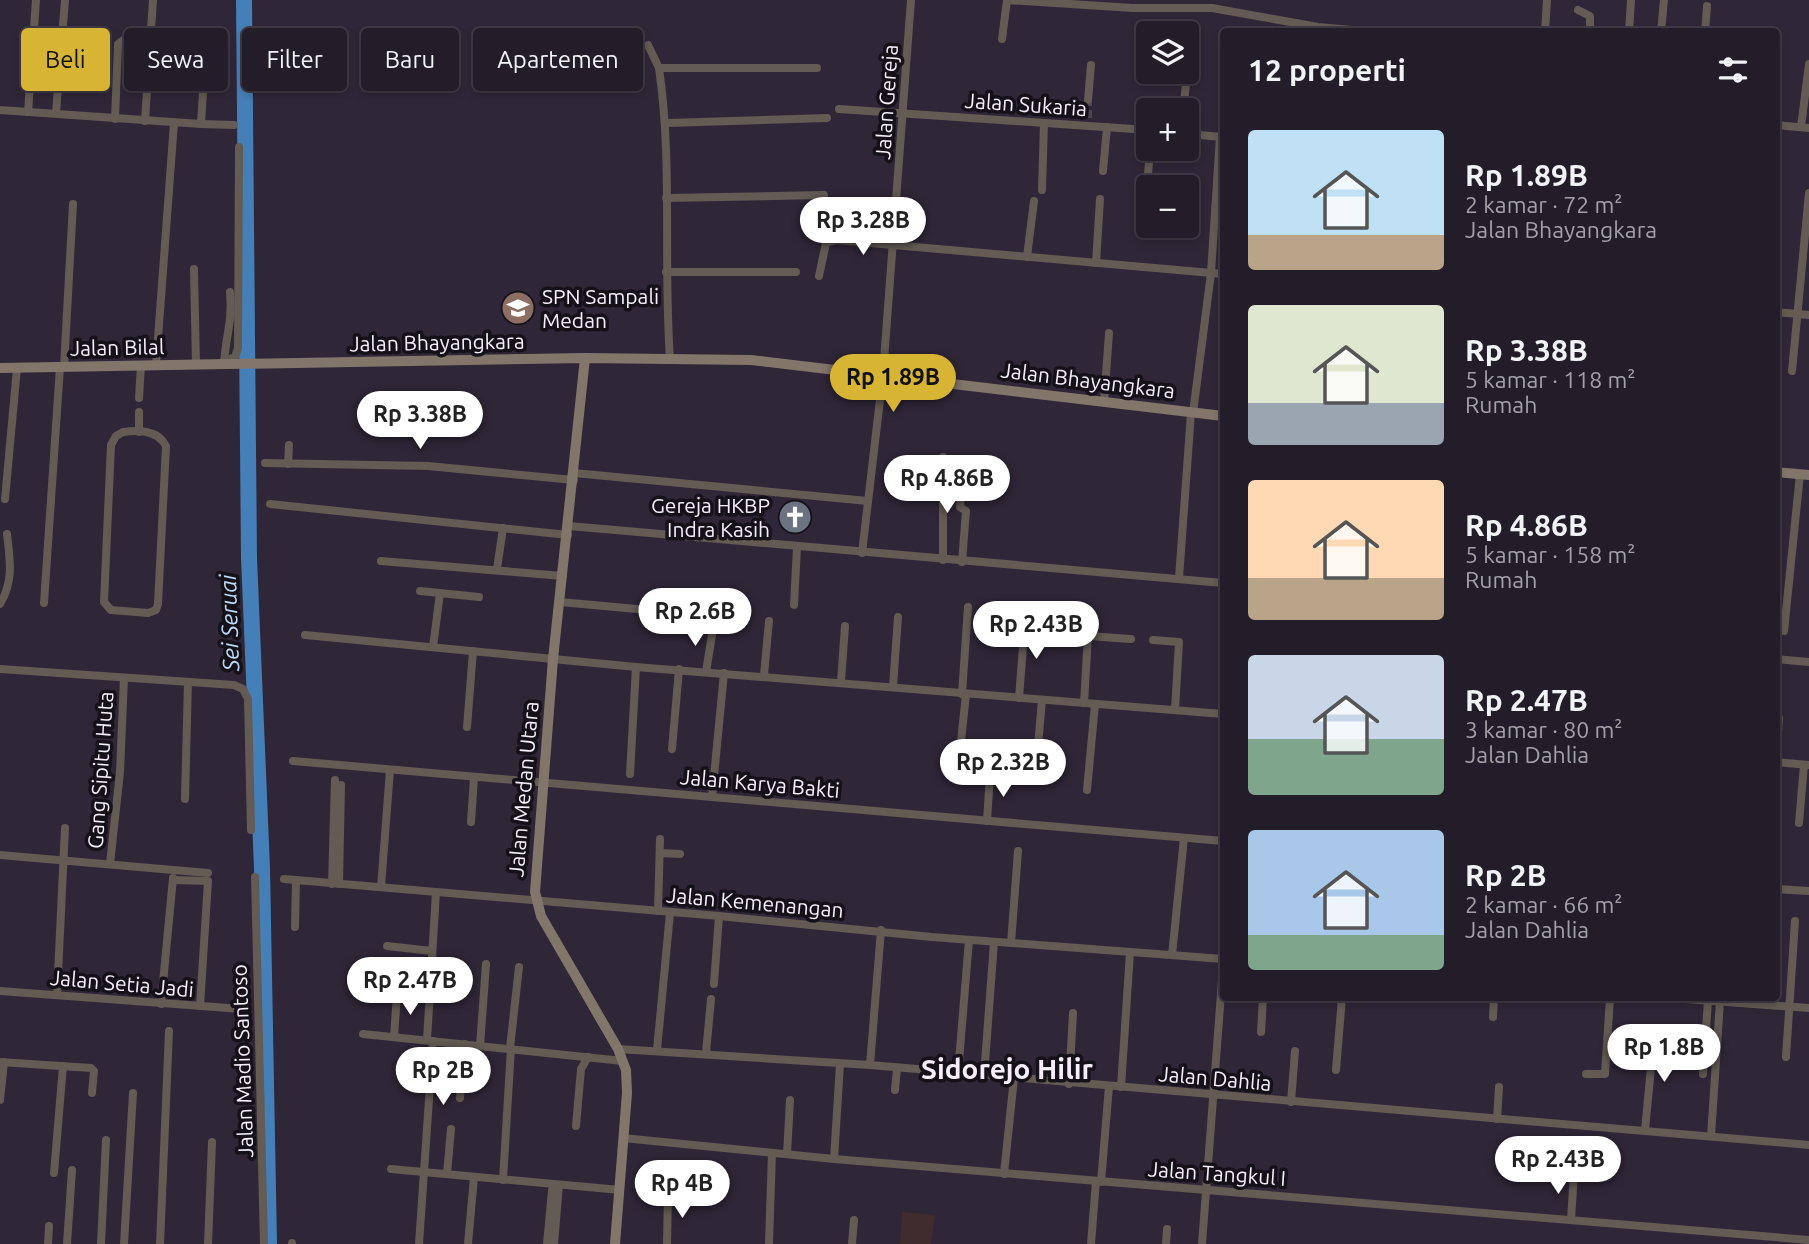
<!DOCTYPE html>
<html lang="id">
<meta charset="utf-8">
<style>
body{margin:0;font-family:Ubuntu,sans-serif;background:#2b2531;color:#f1f3f6;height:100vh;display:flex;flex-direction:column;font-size:26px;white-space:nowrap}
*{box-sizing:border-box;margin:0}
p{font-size:23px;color:#a3a1a8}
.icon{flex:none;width:38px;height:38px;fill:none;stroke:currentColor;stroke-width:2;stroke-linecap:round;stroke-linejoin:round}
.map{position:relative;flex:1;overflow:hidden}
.drawer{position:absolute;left:1220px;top:28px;width:560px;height:973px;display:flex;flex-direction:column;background:#231c29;border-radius:7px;box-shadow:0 4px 10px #0003,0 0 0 2px #403a46}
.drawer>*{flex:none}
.hud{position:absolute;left:21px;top:28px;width:665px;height:63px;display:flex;gap:14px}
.controls{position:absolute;left:1136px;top:21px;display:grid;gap:14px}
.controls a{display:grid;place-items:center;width:63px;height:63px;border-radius:7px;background:#231c29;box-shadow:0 4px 10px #0003,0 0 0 2px #403a46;font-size:35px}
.price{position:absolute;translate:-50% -60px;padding:0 16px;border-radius:24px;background:#fff;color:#222;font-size:23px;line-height:46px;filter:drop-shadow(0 2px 4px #0008)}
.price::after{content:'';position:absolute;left:50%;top:42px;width:21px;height:16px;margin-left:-10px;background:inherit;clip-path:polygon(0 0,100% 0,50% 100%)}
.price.on{background:#d7b434;color:#111}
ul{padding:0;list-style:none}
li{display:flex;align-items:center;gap:21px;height:175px;padding:0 28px}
li span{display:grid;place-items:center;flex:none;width:196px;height:140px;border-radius:7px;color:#555}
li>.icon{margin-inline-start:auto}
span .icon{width:84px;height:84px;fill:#fffc;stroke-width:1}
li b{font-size:30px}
h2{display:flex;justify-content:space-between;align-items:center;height:84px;padding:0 28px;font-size:30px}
.chip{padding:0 24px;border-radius:7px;background:#231c29;box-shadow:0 4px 10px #0003,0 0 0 2px #403a46;font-size:24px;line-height:63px}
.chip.on{background:#d7b434;color:#111}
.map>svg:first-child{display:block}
</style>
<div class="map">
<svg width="1809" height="1244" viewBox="0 0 1809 1244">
<rect width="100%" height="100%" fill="#2f2637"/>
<polygon fill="#402c2d" points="902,1212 935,1215 931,1244 900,1244"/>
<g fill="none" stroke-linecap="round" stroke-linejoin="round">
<polyline stroke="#457fb8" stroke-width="16" points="244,0 249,558 262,868 269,1244"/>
<polyline stroke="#4d4454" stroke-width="8" stroke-dasharray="8 4" stroke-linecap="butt" points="1088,118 1088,100"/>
<g stroke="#635b54" stroke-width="8">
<polyline points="1008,0 1133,8 1212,8 1318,27 1375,32"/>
<polyline points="1578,10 1590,16 1590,32"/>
<polyline points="1545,32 1547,0"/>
<polyline points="1629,32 1631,0"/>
<polyline points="1661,32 1664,0"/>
<polyline points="1705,32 1707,6"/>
<polyline points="1002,39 1007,0"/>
<polyline points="648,45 659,68"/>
<polyline points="1088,100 1091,65"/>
<polyline points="839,109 1148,130"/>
<polyline points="0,110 201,124 206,45"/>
<polyline points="1183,110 1187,76"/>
<polyline points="28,112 36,0"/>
<polyline points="56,113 65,0"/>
<polyline points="115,119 118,44 123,40 141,40"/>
<polyline points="145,121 153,0"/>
<polyline points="667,123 827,118"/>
<polyline points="201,124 234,125"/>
<polyline points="1776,125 1809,128"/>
<polyline points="1801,127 1809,64"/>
<polyline points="1186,134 1223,137"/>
<polyline points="1103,171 1107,127"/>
<polyline points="1147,187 1150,149"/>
<polyline points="1042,190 1044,123"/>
<polyline points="666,198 824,195"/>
<polyline points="1027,257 1034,201"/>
<polyline points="1096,263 1100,199"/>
<polyline points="194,269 196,365"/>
<polyline points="666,272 796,272"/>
<polyline points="819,276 826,243 836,240 1223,274"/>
<polyline points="1776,312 1809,315"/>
<path d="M670 359C663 262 673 164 659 68H817"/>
<polyline points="224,361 235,357 238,348 239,147"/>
<polyline points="156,365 174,123"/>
<path d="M224 365C225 338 233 322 230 292"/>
<polyline points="64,367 73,204"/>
<polyline points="1792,371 1809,193"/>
<polyline points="139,398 141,365"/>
<polyline points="1104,402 1109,333"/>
<polyline points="139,412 139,432"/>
<polyline points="1193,413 1211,273 1220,137"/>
<path d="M123 432C139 430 158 430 166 446L158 604 156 610 148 613 111 610 104 602 111 445 116 436Z"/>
<polyline points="265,463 428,466 574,480"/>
<polyline points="288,464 289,445"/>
<polyline points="574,473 868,501"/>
<polyline points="5,499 17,368"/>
<polyline points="270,504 568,535"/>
<polyline points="569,526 1223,583"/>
<polyline points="862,553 883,374 911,0"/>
<polyline points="943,560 943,457"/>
<polyline points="381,561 563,576"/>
<polyline points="962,562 966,511 960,507 963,468"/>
<polyline points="497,569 503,528"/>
<polyline points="1179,578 1191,413"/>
<polyline points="420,591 479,597"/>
<polyline points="560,602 681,613"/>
<polyline points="44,603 60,367"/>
<path d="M0 604C14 581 10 560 7 534"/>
<polyline points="794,605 797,547"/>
<polyline points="1784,631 1800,474"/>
<polyline points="305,635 636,667 1223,714"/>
<polyline points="1088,636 1131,639"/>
<polyline points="1153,640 1179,642 1175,710"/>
<polyline points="433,647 440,593"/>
<polyline points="1776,659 1809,662"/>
<polyline points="0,669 234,685 243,689 248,699 251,830"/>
<polyline points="706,672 713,628"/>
<polyline points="764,675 769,621"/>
<polyline points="841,681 845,626"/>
<polyline points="893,686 898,617"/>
<polyline points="962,694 968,607"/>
<polyline points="1019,698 1025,621"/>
<polyline points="1084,703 1089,618"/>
<polyline points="1779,718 1776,762 1809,765"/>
<polyline points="467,727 473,651"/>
<polyline points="672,749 679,669"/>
<polyline points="1037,757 1042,700"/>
<polyline points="293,761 1223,841"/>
<polyline points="630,774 636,667"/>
<polyline points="957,780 966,694"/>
<polyline points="1087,790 1095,704"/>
<polyline points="712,797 724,673"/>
<polyline points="185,799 188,682"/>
<polyline points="987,821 990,775"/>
<polyline points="471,822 474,778"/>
<polyline points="1799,823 1804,765"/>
<polyline points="660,853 680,854"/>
<polyline points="0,855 208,873"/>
<polyline points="110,864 120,772 124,678"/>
<polyline points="255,877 264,1244"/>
<polyline points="284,879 719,916 932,937 1223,959"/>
<polyline points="173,880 208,881 200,1006"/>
<polyline points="332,884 335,780"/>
<polyline points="339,884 341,785"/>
<polyline points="381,887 390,770"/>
<polyline points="1776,889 1809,891"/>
<polyline points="658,911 660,839"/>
<polyline points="295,927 296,880"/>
<polyline points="1011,943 1018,851"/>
<polyline points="387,946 432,951"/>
<polyline points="1172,955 1184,838"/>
<polyline points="714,984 719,916"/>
<polyline points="0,991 242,1009"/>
<polyline points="57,995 65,828"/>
<polyline points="1672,998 1809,1008"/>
<polyline points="161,1004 173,878"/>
<polyline points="1493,1017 1494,998"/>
<polyline points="1261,1032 1263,998"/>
<polyline points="363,1034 623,1061"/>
<polyline points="394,1037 397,995"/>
<polyline points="427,1040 436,892"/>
<polyline points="480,1046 486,964"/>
<polyline points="510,1048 519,967"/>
<polyline points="618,1049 870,1065 1809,1145"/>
<polyline points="657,1050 670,913"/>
<polyline points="706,1053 711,999"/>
<polyline points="1786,1057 1795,921"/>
<polyline points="0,1062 91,1068 94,1071 92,1093"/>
<polyline points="870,1065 881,930"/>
<polyline points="1336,1070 1342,998"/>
<polyline points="958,1073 969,940"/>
<polyline points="1586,1074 1605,1074 1610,998"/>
<polyline points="1703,1074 1708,1000"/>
<polyline points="984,1076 994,942"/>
<polyline points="1069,1084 1073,1013"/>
<polyline points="1121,1087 1130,952"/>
<polyline points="895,1090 897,1068"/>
<polyline points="460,1098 465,1044"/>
<polyline points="0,1100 4,1062"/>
<polyline points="1291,1102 1295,1051"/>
<polyline points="1497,1119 1499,1087"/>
<polyline points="576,1126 581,1069 588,1057"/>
<polyline points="1645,1130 1654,1036"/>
<polyline points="1711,1136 1720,1001"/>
<polyline points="623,1138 834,1159 1809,1240"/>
<polyline points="787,1154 790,1100"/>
<polyline points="834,1159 840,1064"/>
<polyline points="391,1169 620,1190"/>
<polyline points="54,1173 63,1066"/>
<polyline points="447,1174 451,1129"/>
<polyline points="1004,1174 1014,1078"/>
<polyline points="503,1180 511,1048"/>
<polyline points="1101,1182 1109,1086"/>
<polyline points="1571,1220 1574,1173"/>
<polyline points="48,1244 49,1226"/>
<polyline points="67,1244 72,1170"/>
<polyline points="101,1244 106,1140"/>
<polyline points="124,1244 133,1093"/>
<polyline points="160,1244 169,1031"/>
<polyline points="208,1244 212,1142"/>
<polyline points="292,1244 292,1243"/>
<polyline points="419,1244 433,1041"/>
<polyline points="468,1244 474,1177"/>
<polyline points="547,1244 552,1190"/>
<polyline points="554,1244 559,1185"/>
<polyline points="667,1244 668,1195"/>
<polyline points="769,1244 772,1153"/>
<polyline points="852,1244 854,1220"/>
<polyline points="1091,1244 1096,1181"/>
<polyline points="1166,1244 1167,1229"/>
<polyline points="1202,1244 1223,967"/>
</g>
<g stroke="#82766b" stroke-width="10">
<polyline points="585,358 553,659 535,892 541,916 618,1049 626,1070 627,1093 615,1244"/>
<polyline points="0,368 585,358 751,360 1223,416"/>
<polyline points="1776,472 1809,475"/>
</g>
</g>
<defs>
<symbol id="school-disc" viewBox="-11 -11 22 22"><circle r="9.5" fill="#8d6e63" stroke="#151118"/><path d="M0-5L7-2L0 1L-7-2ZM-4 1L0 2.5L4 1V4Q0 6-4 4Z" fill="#fff"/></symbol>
<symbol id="church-disc" viewBox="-11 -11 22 22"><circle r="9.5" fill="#6b7280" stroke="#151118"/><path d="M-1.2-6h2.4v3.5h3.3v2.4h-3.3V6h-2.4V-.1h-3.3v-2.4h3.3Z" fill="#fff"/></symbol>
</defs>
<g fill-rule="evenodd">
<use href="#school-disc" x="499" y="289" width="38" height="38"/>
<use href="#church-disc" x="776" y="498" width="38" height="38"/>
</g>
<g text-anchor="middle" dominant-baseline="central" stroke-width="7" stroke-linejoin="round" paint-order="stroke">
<g font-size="21" fill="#f6effb" stroke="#151118">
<text transform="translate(886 102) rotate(-86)">Jalan Gereja</text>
<text transform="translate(1026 104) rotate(4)">Jalan Sukaria</text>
<text transform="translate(437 342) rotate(-1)">Jalan Bhayangkara</text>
<text transform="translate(117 347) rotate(-1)">Jalan Bilal</text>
<text transform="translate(1088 380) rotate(7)">Jalan Bhayangkara</text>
<text transform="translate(100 770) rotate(-86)">Gang Sipitu Huta</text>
<text transform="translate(760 783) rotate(5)">Jalan Karya Bakti</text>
<text transform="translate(523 789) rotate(-85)">Jalan Medan Utara</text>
<text transform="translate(755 902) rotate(5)">Jalan Kemenangan</text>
<text transform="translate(122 983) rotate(5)">Jalan Setia Jadi</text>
<text transform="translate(242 1061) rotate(-92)">Jalan Madio Santoso</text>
<text transform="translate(1215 1078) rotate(5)">Jalan Dahlia</text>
<text transform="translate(1217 1173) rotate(4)">Jalan Tangkul I</text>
</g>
<g font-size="21" fill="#f6effb" stroke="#151118" text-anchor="start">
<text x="542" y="296">SPN Sampali<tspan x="542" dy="24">Medan</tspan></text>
<text x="770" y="505" text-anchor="end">Gereja HKBP<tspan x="770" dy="24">Indra Kasih</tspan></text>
</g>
<g font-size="23" font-style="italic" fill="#bcdafa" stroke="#151118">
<text transform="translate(229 623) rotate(-92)">Sei Seruai</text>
</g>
<g font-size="28" font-weight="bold" fill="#f6effb" stroke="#151118">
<text x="1007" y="1068">Sidorejo Hilir</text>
</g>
</g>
</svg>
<div class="controls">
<a><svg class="icon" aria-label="layers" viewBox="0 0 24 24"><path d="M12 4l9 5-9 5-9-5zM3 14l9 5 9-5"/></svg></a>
<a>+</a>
<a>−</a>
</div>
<b class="price" style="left:863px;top:257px">Rp 3.28B</b>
<b class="price on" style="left:893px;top:414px">Rp 1.89B</b>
<b class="price" style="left:420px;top:451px">Rp 3.38B</b>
<b class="price" style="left:947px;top:515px">Rp 4.86B</b>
<b class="price" style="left:695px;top:648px">Rp 2.6B</b>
<b class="price" style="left:1036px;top:661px">Rp 2.43B</b>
<b class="price" style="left:1003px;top:799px">Rp 2.32B</b>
<b class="price" style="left:410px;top:1017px">Rp 2.47B</b>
<b class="price" style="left:1664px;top:1084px">Rp 1.8B</b>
<b class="price" style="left:443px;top:1107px">Rp 2B</b>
<b class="price" style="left:1558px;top:1196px">Rp 2.43B</b>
<b class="price" style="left:682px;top:1220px">Rp 4B</b>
<div class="hud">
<a class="chip on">Beli</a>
<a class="chip">Sewa</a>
<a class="chip">Filter</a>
<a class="chip">Baru</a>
<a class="chip">Apartemen</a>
</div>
<section class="drawer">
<h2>12 properti<svg class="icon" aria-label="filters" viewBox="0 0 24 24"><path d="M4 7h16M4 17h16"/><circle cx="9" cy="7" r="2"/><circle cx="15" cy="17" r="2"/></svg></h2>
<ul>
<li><span style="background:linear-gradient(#bfe0f5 75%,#b9a48a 0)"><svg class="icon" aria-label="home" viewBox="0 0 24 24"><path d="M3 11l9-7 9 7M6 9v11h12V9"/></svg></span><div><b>Rp 1.89B</b><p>2 kamar · 72 m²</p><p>Jalan Bhayangkara</p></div></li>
<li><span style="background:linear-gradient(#dfe7d0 70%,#9aa5b1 0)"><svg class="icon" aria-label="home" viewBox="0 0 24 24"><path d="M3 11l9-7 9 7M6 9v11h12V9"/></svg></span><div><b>Rp 3.38B</b><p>5 kamar · 118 m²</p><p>Rumah</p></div></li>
<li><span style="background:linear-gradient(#ffd9b3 70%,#b9a48a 0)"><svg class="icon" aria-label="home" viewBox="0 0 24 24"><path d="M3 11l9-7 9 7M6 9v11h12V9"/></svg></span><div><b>Rp 4.86B</b><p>5 kamar · 158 m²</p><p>Rumah</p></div></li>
<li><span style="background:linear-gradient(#c9d6e8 60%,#7fa58c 0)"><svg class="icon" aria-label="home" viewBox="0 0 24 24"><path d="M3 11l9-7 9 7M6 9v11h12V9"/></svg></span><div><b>Rp 2.47B</b><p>3 kamar · 80 m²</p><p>Jalan Dahlia</p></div></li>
<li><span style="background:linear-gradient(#a9c7e8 75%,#7fa58c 0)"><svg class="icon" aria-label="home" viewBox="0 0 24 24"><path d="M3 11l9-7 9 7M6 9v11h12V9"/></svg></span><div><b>Rp 2B</b><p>2 kamar · 66 m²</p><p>Jalan Dahlia</p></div></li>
</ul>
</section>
</div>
